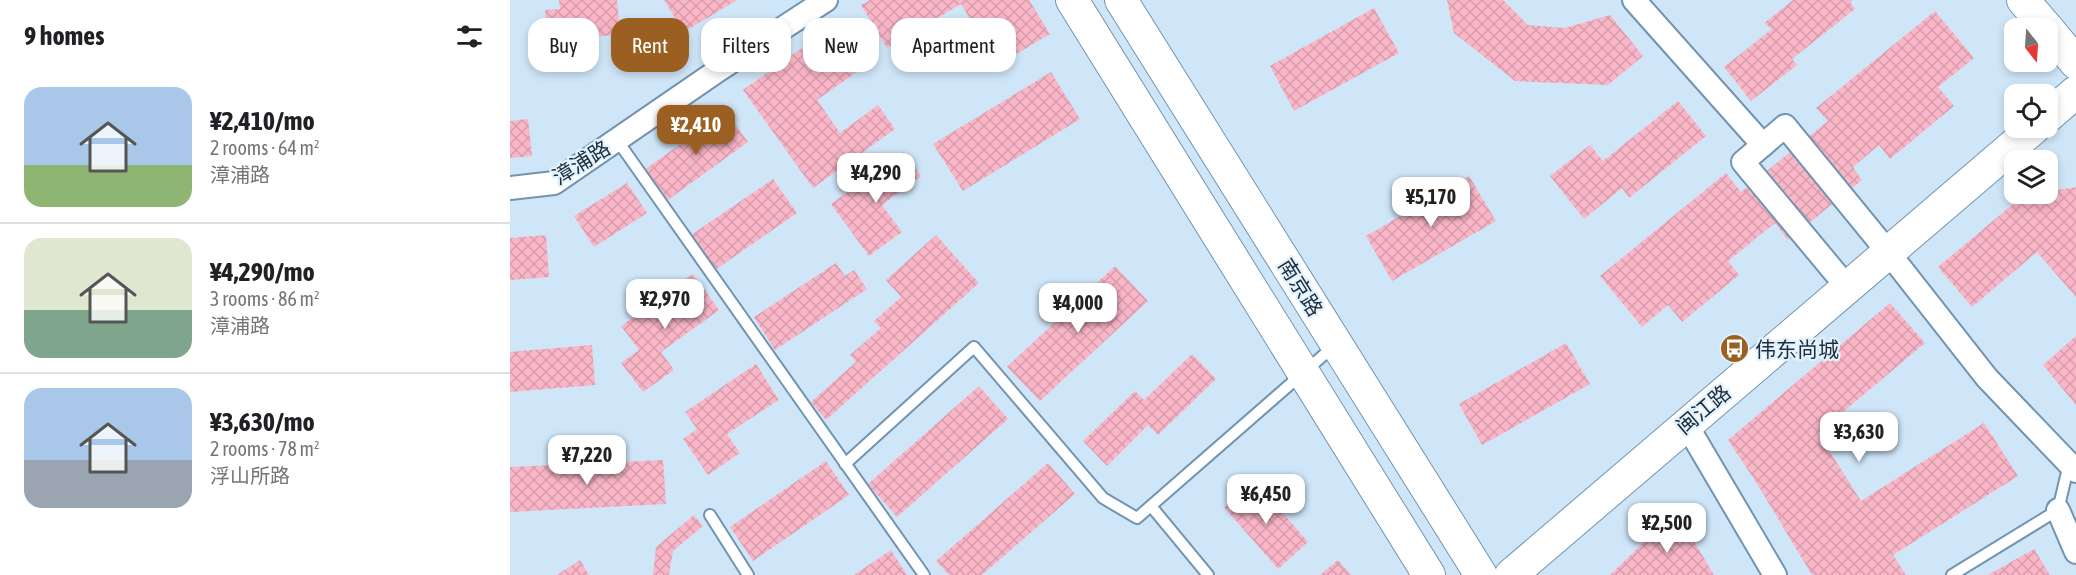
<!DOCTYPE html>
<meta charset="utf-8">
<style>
body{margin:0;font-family:"Asap Condensed","Noto Sans SC",sans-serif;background:#f2f2f2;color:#202124;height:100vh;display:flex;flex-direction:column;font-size:22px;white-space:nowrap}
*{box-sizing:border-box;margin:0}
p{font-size:20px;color:#757577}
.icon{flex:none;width:33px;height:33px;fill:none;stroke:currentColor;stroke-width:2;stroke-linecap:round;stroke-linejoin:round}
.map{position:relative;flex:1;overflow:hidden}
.details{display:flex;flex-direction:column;background:#fff;width:510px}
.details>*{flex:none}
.top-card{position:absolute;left:18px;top:18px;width:570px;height:54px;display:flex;gap:12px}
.needle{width:39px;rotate:163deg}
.tools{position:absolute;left:1494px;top:18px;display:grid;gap:12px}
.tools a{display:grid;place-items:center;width:54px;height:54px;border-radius:12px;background:#fff;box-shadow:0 3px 9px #0003;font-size:30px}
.price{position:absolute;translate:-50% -51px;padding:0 14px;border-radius:12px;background:#fff;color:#222;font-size:20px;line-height:39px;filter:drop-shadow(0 2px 3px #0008)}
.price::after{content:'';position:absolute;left:50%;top:36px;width:18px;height:14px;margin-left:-9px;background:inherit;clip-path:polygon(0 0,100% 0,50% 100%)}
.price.selected{background:#9b6021;color:#fff}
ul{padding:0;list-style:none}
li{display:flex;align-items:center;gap:18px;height:150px;padding:0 24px}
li+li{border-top:2px solid #e0e0e0}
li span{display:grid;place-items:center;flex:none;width:168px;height:120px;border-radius:18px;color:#555}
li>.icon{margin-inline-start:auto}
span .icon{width:72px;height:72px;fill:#fffc;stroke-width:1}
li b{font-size:26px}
h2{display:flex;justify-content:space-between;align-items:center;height:72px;padding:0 24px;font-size:26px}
.pill{padding:0 21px;border-radius:18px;background:#fff;box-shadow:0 3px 9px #0003;font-size:21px;line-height:54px}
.pill.selected{background:#9b6021;color:#fff}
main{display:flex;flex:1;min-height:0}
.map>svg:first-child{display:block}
</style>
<main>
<section class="details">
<h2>9 homes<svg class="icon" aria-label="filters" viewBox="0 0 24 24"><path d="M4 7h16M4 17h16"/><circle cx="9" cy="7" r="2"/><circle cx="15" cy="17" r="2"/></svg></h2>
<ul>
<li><span style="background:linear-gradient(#a9c7e8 65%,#8fb573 0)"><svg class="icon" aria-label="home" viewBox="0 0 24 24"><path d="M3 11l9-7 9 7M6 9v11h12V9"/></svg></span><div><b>¥2,410/mo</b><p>2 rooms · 64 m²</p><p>漳浦路</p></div></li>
<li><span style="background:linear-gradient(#dfe7d0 60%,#7fa58c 0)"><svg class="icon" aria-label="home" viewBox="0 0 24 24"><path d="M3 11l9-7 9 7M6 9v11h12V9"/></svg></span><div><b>¥4,290/mo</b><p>3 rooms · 86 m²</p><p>漳浦路</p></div></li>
<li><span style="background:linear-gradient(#a9c7e8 60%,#9aa5b1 0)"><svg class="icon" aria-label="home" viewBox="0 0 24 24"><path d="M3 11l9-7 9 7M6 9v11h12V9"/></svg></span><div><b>¥3,630/mo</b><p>2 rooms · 78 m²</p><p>浮山所路</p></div></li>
</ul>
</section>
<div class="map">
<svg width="1566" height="575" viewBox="0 0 1566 575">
<defs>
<pattern id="building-cross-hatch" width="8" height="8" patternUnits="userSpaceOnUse" patternTransform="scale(1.5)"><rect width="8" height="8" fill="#fab6c7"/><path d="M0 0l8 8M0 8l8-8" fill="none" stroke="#d69dac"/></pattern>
</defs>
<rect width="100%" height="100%" fill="#cfe6f9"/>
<g fill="url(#building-cross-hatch)">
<polygon points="49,0 107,0 110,34 77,38 78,53 40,56 35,10 50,9"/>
<polygon points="154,0 227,0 174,32"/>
<polygon points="360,0 519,0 540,34 488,65 451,4 377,48 351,5"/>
<polygon points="937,0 993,0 1018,25 1055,28 1100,15 1133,56 1098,85 1005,81 944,33"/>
<polygon points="1283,0 1343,0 1340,2 1345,9 1282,59 1287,65 1241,101 1214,67 1262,29 1254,23"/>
<polygon points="864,8 889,53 784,111 760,66"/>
<polygon points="1425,11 1464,58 1428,87 1444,106 1380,159 1369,145 1343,167 1352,180 1278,240 1265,223 1218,261 1229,275 1172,322 1158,305 1132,327 1090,276 1216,173 1231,192 1318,121 1306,108"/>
<polygon points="328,22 358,64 307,100 330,133 368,105 385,129 303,188 233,90"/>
<polygon points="541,72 570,119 453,191 423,144"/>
<polygon points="1168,101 1196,136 1119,198 1112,188 1074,219 1040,176 1080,145 1093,161"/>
<polygon points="216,111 238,142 155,202 133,171"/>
<polygon points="18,119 22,156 0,158 0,121"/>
<polygon points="393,152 411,176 372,205 392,232 359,256 321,204"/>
<polygon points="959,176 986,221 882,281 856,236"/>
<polygon points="263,179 287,213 205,270 181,235"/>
<polygon points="1538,182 1548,190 1566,187 1566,297 1527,252 1462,307 1428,267 1515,194 1538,194"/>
<polygon points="117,183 137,213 84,247 64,216"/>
<polygon points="36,235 39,277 0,280 0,238"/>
<polygon points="426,235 469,283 316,420 301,402 346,362 340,355 371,328 364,321 391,297 376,280"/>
<polygon points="326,263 335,276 344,270 357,289 265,350 244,317"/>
<polygon points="605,266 638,301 530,401 497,367"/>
<polygon points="183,274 209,310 151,352 164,370 133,392 111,363 129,350 111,326"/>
<polygon points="1380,303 1415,343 1308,433 1351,501 1474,423 1508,476 1383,555 1396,575 1302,575 1246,482 1218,440"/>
<polygon points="1566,336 1566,405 1533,365"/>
<polygon points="1056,343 1080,384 972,445 949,404"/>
<polygon points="82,345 85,385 0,392 0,352"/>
<polygon points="682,354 706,379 648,435 638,425 597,466 573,441 625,391 634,400"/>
<polygon points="246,364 269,400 217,434 230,453 198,475 173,439 187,429 175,412"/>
<polygon points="469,386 498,419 387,517 358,484"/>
<polygon points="153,460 156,504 0,512 0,467"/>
<polygon points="316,461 339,495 243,561 220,527"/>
<polygon points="538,463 565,494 472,575 439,575 426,561"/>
<polygon points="745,481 798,542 768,569 714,507"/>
<polygon points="1166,511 1204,575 1100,575"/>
<polygon points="184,515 193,526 163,551 159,575 143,575 146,547"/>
<polygon points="1524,549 1540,575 1478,575"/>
<polygon points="381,550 397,575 344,575"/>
<polygon points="70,560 79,575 47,575"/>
<polygon points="828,560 841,575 810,575"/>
</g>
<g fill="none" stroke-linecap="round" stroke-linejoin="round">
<defs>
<g id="lane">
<polyline points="107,140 414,575"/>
<polyline points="335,464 464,347 593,498 627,518 824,346"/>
<polyline points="641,506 698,575"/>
<polyline points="200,515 238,575"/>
<polyline points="1442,575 1548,510 1559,464"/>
</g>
<g id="street">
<polyline points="1124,0 1253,145"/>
<polyline points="0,188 44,183 210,69 316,0"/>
<polyline points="1337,287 1233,162 1275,126 1378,252 1477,378 1566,471"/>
<polyline points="1176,424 1265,575"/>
<polyline points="1548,510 1566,552"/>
</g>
<g id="secondary">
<polyline points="562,0 919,575"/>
<polyline points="611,0 971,575"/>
<polyline points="1513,0 1537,28"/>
<polyline points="1538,29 1566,63"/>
<polyline points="1538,116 1566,92"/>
<polyline points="1001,575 1524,128"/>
</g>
</defs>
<use href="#lane" stroke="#7094b1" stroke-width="14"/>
<use href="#street" stroke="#7094b1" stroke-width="26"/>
<use href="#secondary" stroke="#7094b1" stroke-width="34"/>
<use href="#lane" stroke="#fff" stroke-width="10"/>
<use href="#street" stroke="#fff" stroke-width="22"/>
<use href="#secondary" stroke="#fff" stroke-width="32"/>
</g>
<defs>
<symbol id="bus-disc" viewBox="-11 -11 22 22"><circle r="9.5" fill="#9b6021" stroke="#e3f2ff"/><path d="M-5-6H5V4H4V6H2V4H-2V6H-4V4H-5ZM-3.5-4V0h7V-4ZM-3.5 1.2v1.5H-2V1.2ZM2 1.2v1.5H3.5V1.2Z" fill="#fff"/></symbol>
</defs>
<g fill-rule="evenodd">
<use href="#bus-disc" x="1208" y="332" width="33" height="33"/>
</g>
<g text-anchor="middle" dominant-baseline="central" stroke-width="4.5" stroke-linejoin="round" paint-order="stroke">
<g font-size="21" fill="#1e2d39" stroke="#e3f2ff">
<text transform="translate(71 162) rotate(-32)">漳浦路</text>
<text transform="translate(791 287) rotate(58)">南京路</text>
<text transform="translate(1193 409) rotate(-40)">闽江路</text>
</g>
<g font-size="21" fill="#1e2d39" stroke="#e3f2ff" text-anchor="start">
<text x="1245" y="349">伟东尚城</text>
</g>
</g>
</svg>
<div class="tools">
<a><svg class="needle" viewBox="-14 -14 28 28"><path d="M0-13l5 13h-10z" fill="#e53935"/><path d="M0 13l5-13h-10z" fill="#757577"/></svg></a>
<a><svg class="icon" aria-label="locate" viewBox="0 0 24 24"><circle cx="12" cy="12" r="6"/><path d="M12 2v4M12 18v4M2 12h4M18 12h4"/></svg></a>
<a><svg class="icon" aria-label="layers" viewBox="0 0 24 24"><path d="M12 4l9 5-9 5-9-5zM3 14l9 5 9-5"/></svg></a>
</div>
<b class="price selected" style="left:186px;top:156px">¥2,410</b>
<b class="price" style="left:366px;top:204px">¥4,290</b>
<b class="price" style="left:921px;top:228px">¥5,170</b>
<b class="price" style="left:155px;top:330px">¥2,970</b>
<b class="price" style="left:568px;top:334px">¥4,000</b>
<b class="price" style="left:1349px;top:463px">¥3,630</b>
<b class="price" style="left:77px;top:486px">¥7,220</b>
<b class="price" style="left:756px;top:525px">¥6,450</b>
<b class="price" style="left:1157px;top:554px">¥2,500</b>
<div class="top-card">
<a class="pill">Buy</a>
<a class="pill selected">Rent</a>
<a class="pill">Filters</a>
<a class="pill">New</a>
<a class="pill">Apartment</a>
</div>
</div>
</main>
